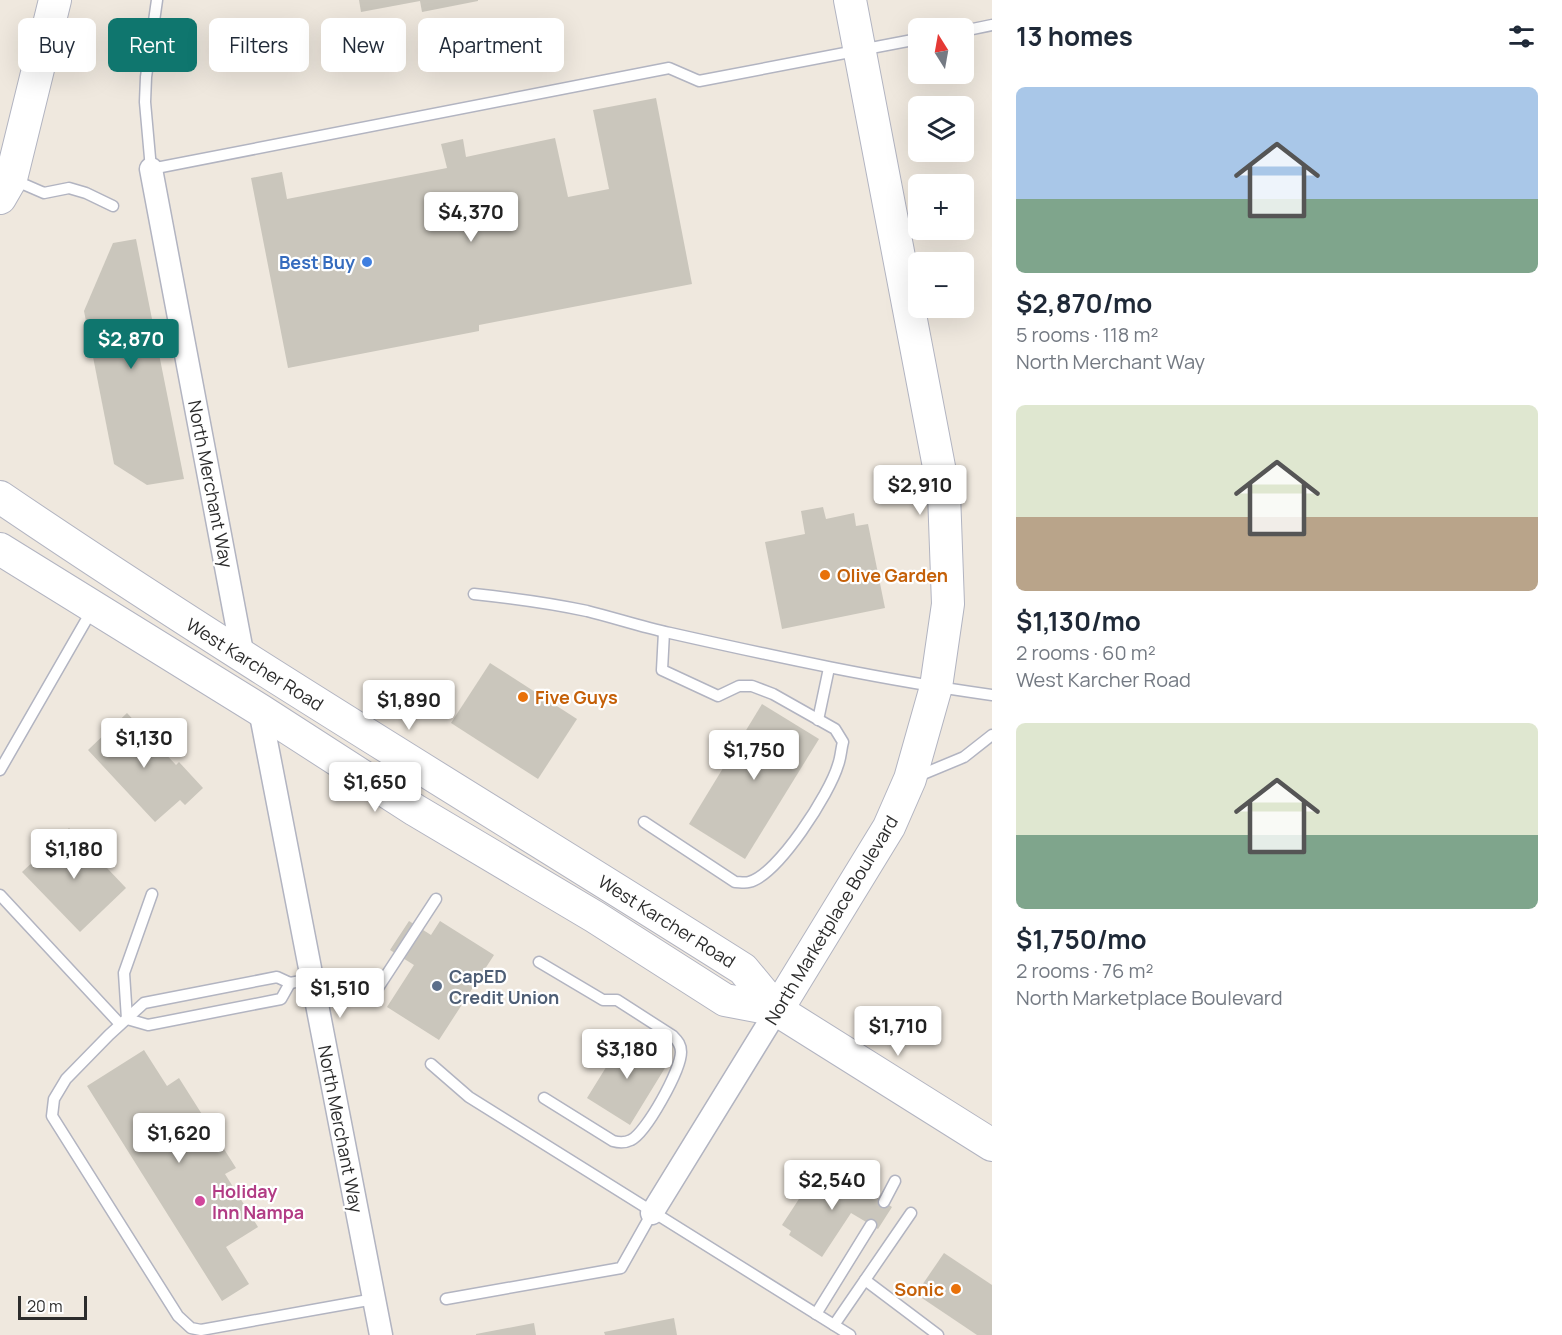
<!DOCTYPE html>
<meta charset="utf-8">
<style>
body{margin:0;font-family:Manrope,sans-serif;background:#f2f2f3;color:#1f2937;height:100vh;display:flex;flex-direction:column;font-size:22px;white-space:nowrap}
*{box-sizing:border-box;margin:0}
p{font-size:20px;color:#747a83}
.icon{flex:none;width:33px;height:33px;fill:none;stroke:currentColor;stroke-width:2;stroke-linecap:round;stroke-linejoin:round}
.map{position:relative;flex:1;overflow:hidden}
.drawer{display:flex;flex-direction:column;background:#fff;width:570px}
.drawer>*{flex:none}
.guide{position:absolute;left:18px;top:18px;width:570px;height:54px;display:flex;gap:12px}
.needle{width:39px;rotate:349deg}
.tools{position:absolute;left:908px;top:18px;display:grid;gap:12px}
.tools a{display:grid;place-items:center;width:66px;height:66px;border-radius:9px;background:#fff;box-shadow:0 6px 24px #0002;font-size:30px}
.scale{position:absolute;left:18px;bottom:15px;width:69px;box-sizing:border-box;padding-left:6px;border:3px solid #2c2c2c;border-top:0;font-size:16px;line-height:21px;white-space:nowrap;color:#2c2c2c;-webkit-text-stroke:4px #fff;paint-order:stroke}
.price{position:absolute;translate:-50% -51px;padding:0 14px;border-radius:6px;background:#fff;color:#222;font-size:20px;line-height:39px;filter:drop-shadow(0 2px 3px #0008)}
.price::after{content:'';position:absolute;left:50%;top:36px;width:18px;height:14px;margin-left:-9px;background:inherit;clip-path:polygon(0 0,100% 0,50% 100%)}
.price.active{background:#0f766e;color:#fff}
ul{padding:0;list-style:none}
li{display:grid;align-content:center;gap:12px;height:318px;padding:0 24px}
li span{display:grid;place-items:center;height:186px;border-radius:9px;color:#555}
li>.icon{margin-inline-start:auto}
span .icon{width:108px;height:108px;fill:#fffc;stroke-width:1}
li b{font-size:26px}
h2{display:flex;justify-content:space-between;align-items:center;height:72px;padding:0 24px;font-size:26px}
.chip{padding:0 21px;border-radius:9px;background:#fff;box-shadow:0 6px 24px #0002;font-size:21px;line-height:54px}
.chip.active{background:#0f766e;color:#fff}
main{display:flex;flex:1;min-height:0}
.map>svg:first-child{display:block}
</style>
<main>
<div class="map">
<svg width="992" height="1335" viewBox="0 0 992 1335">
<rect width="100%" height="100%" fill="#efe8de"/>
<g fill="#cac6bc">
<polygon points="359,0 478,0 478,1 422,12 420,1 361,12"/>
<polygon points="656,98 692,284 479,325 479,331 288,368 251,178 282,172 287,199 447,168 441,144 463,139 466,157 555,138 568,197 609,189 593,110"/>
<polygon points="136,239 184,479 147,485 114,464 84,311 113,243"/>
<polygon points="823,507 826,519 854,513 856,526 868,524 885,608 782,629 765,542 805,534 801,511"/>
<polygon points="490,663 577,719 538,779 451,723"/>
<polygon points="762,704 819,739 745,859 689,824"/>
<polygon points="127,713 176,765 179,762 203,788 185,805 180,800 155,822 88,750"/>
<polygon points="69,828 126,888 80,932 22,872"/>
<polygon points="409,921 431,935 440,921 494,955 439,1040 387,1007 414,965 390,950"/>
<polygon points="623,1036 668,1063 630,1125 587,1098 613,1056 611,1055"/>
<polygon points="144,1050 167,1086 179,1078 236,1168 225,1174 258,1227 226,1247 249,1284 222,1301 87,1086"/>
<polygon points="829,1167 892,1207 878,1229 851,1213 822,1257 789,1235 791,1231 782,1225 810,1182 817,1186"/>
<polygon points="944,1253 992,1285 992,1335 977,1335 916,1294"/>
<polygon points="674,1318 677,1335 605,1335 604,1332"/>
<polygon points="534,1323 536,1335 476,1335 476,1334"/>
</g>
<g fill="none" stroke-linecap="round" stroke-linejoin="round">
<defs>
<g id="lane">
<polyline points="157,0 146,77 145,102 151,169 669,68 699,81 918,39"/>
<polyline points="963,31 992,25"/>
<polyline points="14,180 44,193 69,188 86,193 113,206"/>
<path d="M474 594C512 598 550 603 587 611 615 618 642 627 670 633 777 657 883 680 992 695"/>
<polyline points="818,720 829,668"/>
<polyline points="0,770 92,610"/>
<polyline points="916,777 964,757 992,735"/>
<path d="M644 822 735 882C739 882 745 883 749 882 778 875 830 793 838 765 841 757 841 749 843 742L835 729 773 694 752 686H739L718 696 662 670 664 632"/>
<polyline points="0,895 120,1024"/>
<path d="M539 962 603 1000H617L673 1036C678 1041 681 1045 681 1052 681 1070 646 1133 631 1140 625 1143 620 1143 613 1141L544 1098"/>
<polyline points="312,979 290,983 277,977 144,1003 109,1035 66,1079 54,1099 52,1116 178,1316 191,1328 201,1330 374,1299"/>
<polyline points="376,991 436,899"/>
<polyline points="127,1019 148,1025 281,999 290,983"/>
<polyline points="127,1019 124,973 152,894"/>
<polyline points="431,1064 469,1097 850,1335"/>
<polyline points="884,1202 895,1181"/>
<polyline points="865,1280 938,1335"/>
<polyline points="446,1299 621,1268 652,1213"/>
<polyline points="816,1314 871,1225"/>
<polyline points="834,1325 911,1213"/>
</g>
<g id="street">
<polyline points="151,169 243,657"/>
<polyline points="260,710 381,1335"/>
<polyline points="652,1213 777,1010"/>
</g>
<g id="secondary">
<polyline points="0,198 11,179 55,0"/>
<path d="M0 497C243 662 495 812 743 969L777 1010 992 1145"/>
<polyline points="0,549 260,710 415,810 595,917 725,1000 777,1010"/>
<polyline points="777,1010 889,827 910,779 936,687 948,604 944,493 850,0"/>
</g>
</defs>
<use href="#lane" stroke="#b2b4c1" stroke-width="13"/>
<use href="#street" stroke="#b2b4c1" stroke-width="25"/>
<use href="#secondary" stroke="#b2b4c1" stroke-width="34"/>
<use href="#lane" stroke="#fff" stroke-width="10"/>
<use href="#street" stroke="#fff" stroke-width="22"/>
<use href="#secondary" stroke="#fff" stroke-width="32"/>
</g>
<circle fill="#3f7fe0" stroke="#fff" stroke-width="2" cx="367" cy="262" r="6"/>
<g fill="#e8710a" stroke="#fff" stroke-width="2">
<circle cx="825" cy="575" r="6"/>
<circle cx="523" cy="697" r="6"/>
<circle cx="956" cy="1289" r="6"/>
</g>
<circle fill="#5c6f8a" stroke="#fff" stroke-width="2" cx="437" cy="986" r="6"/>
<circle fill="#d1479c" stroke="#fff" stroke-width="2" cx="200" cy="1201" r="6"/>
<g text-anchor="middle" dominant-baseline="central" stroke-width="4.5" stroke-linejoin="round" paint-order="stroke">
<g font-size="18" font-weight="bold" fill="#366cbe" stroke="#fff" text-anchor="end">
<text x="355" y="262">Best Buy</text>
</g>
<g font-size="18" fill="#2c2c2c" stroke="#fff">
<text transform="translate(211 484) rotate(79)">North Merchant Way</text>
<text transform="translate(255 664) rotate(32)">West Karcher Road</text>
<text transform="translate(831 920) rotate(-59)">North Marketplace Boulevard</text>
<text transform="translate(667 921) rotate(32)">West Karcher Road</text>
<text transform="translate(341 1129) rotate(79)">North Merchant Way</text>
</g>
<g font-size="18" font-weight="bold" fill="#c56008" stroke="#fff" text-anchor="start">
<text x="837" y="575">Olive Garden</text>
<text x="535" y="697">Five Guys</text>
<text x="944" y="1289" text-anchor="end">Sonic</text>
</g>
<g font-size="18" font-weight="bold" fill="#4e5e75" stroke="#fff" text-anchor="start">
<text x="449" y="976">CapED<tspan x="449" dy="21">Credit Union</tspan></text>
</g>
<g font-size="18" font-weight="bold" fill="#b23c85" stroke="#fff" text-anchor="start">
<text x="212" y="1191">Holiday<tspan x="212" dy="21">Inn Nampa</tspan></text>
</g>
</g>
</svg>
<div class="tools">
<a><svg class="needle" viewBox="-14 -14 28 28"><path d="M0-13l5 13h-10z" fill="#e53935"/><path d="M0 13l5-13h-10z" fill="#747a83"/></svg></a>
<a><svg class="icon" aria-label="layers" viewBox="0 0 24 24"><path d="M12 4l9 5-9 5-9-5zM3 14l9 5 9-5"/></svg></a>
<a>+</a>
<a>−</a>
</div>
<div class="scale">20 m</div>
<b class="price" style="left:471px;top:243px">$4,370</b>
<b class="price active" style="left:131px;top:370px">$2,870</b>
<b class="price" style="left:920px;top:516px">$2,910</b>
<b class="price" style="left:409px;top:731px">$1,890</b>
<b class="price" style="left:144px;top:769px">$1,130</b>
<b class="price" style="left:754px;top:781px">$1,750</b>
<b class="price" style="left:375px;top:813px">$1,650</b>
<b class="price" style="left:74px;top:880px">$1,180</b>
<b class="price" style="left:340px;top:1019px">$1,510</b>
<b class="price" style="left:898px;top:1057px">$1,710</b>
<b class="price" style="left:627px;top:1080px">$3,180</b>
<b class="price" style="left:179px;top:1164px">$1,620</b>
<b class="price" style="left:832px;top:1211px">$2,540</b>
<div class="guide">
<a class="chip">Buy</a>
<a class="chip active">Rent</a>
<a class="chip">Filters</a>
<a class="chip">New</a>
<a class="chip">Apartment</a>
</div>
</div>
<section class="drawer">
<h2>13 homes<svg class="icon" aria-label="filters" viewBox="0 0 24 24"><path d="M4 7h16M4 17h16"/><circle cx="9" cy="7" r="2"/><circle cx="15" cy="17" r="2"/></svg></h2>
<ul>
<li><span style="background:linear-gradient(#a9c7e8 60%,#7fa58c 0)"><svg class="icon" aria-label="home" viewBox="0 0 24 24"><path d="M3 11l9-7 9 7M6 9v11h12V9"/></svg></span><div><b>$2,870/mo</b><p>5 rooms · 118 m²</p><p>North Merchant Way</p></div></li>
<li><span style="background:linear-gradient(#dfe7d0 60%,#b9a48a 0)"><svg class="icon" aria-label="home" viewBox="0 0 24 24"><path d="M3 11l9-7 9 7M6 9v11h12V9"/></svg></span><div><b>$1,130/mo</b><p>2 rooms · 60 m²</p><p>West Karcher Road</p></div></li>
<li><span style="background:linear-gradient(#dfe7d0 60%,#7fa58c 0)"><svg class="icon" aria-label="home" viewBox="0 0 24 24"><path d="M3 11l9-7 9 7M6 9v11h12V9"/></svg></span><div><b>$1,750/mo</b><p>2 rooms · 76 m²</p><p>North Marketplace Boulevard</p></div></li>
</ul>
</section>
</main>
